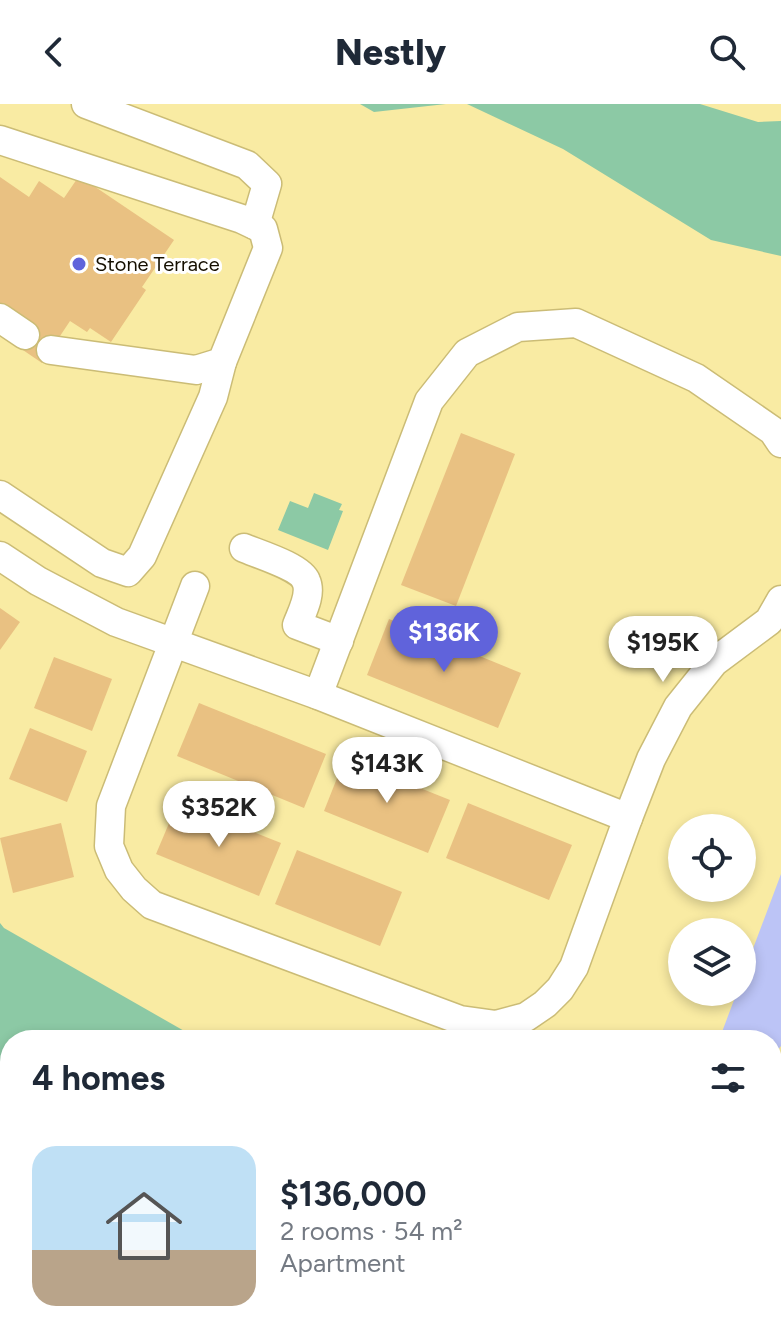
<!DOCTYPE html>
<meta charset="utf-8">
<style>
body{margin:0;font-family:Figtree,sans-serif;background:#f2f2f3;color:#1f2937;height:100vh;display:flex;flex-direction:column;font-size:30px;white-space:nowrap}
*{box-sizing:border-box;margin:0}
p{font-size:26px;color:#747a83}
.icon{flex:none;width:44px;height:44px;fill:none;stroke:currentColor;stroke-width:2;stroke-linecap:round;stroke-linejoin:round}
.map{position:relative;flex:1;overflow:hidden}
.panel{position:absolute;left:0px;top:926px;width:782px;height:312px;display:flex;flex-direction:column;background:#fff;border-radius:32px 32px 0 0;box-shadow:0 4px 12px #0003}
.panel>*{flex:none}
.fabs{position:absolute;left:668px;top:710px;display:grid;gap:16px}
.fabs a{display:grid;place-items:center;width:88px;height:88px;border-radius:50%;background:#fff;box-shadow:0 4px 12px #0003;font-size:40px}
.price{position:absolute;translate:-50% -68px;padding:0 18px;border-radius:28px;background:#fff;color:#222;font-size:26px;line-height:52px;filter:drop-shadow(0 2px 4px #0008)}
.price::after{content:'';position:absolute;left:50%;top:48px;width:24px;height:18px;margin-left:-12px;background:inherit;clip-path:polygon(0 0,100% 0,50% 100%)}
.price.active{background:#6063db;color:#fff}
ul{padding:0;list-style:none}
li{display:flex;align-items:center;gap:24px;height:200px;padding:0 32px}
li+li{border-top:2px solid #e0e1e3}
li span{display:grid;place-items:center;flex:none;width:224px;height:160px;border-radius:24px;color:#555}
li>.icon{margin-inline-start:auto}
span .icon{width:96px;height:96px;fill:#fffc;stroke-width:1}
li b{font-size:34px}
h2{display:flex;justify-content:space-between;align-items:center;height:96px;padding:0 32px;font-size:34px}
header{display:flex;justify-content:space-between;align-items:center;height:104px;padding:0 32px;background:#fff;font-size:36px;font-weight:800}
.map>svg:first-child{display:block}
</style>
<header><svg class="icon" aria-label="back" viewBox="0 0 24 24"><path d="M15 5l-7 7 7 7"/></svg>Nestly<svg class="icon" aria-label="search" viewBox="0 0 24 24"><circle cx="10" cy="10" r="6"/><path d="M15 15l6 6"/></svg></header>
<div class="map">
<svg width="781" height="1238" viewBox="0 0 781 1238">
<rect width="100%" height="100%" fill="#f9eba3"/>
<g fill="#8cc9a5">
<polygon points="360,0 446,0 374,8"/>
<polygon points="467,0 700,0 758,18 781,17 781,152 711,136 563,45"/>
<polygon points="314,389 342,400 339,406 343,407 328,446 278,426 290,397 308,404"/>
<polygon points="0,819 4,824 200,936 10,936 10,993 7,986 0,990"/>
<polygon points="781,1033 781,1221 774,1238 314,1238 301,1228 772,1228 772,1044"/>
</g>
<polygon fill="#bcc4f6" points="781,770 781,942 772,953 772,936 719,936 737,888 742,888 742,874"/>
<g fill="#e9c182">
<polygon points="79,72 174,136 142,183 146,186 111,238 90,224 87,228 70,217 42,259 17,242 0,205 0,73 29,93 39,77 64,94"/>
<polygon points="461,329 515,350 456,502 401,481"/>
<polygon points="0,504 20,518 0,546"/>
<polygon points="389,515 521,569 498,624 367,571"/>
<polygon points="54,553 112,575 92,627 34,604"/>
<polygon points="199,599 326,650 304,704 177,652"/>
<polygon points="30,624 87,647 67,698 9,675"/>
<polygon points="345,654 450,696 428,749 324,707"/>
<polygon points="178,698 281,739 259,792 156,750"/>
<polygon points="468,699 572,741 549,796 446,754"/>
<polygon points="61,719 74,773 13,789 0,734"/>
<polygon points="297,746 402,788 380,842 275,800"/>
<polygon points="0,1107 10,1115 10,1154 0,1146"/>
<polygon points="101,1228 150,1228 152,1229 145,1238 113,1238"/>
</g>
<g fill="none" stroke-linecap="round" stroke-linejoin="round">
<defs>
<g id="minor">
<polyline points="86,0 247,61 267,80 255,121"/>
<polyline points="0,36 242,115 263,125 268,144 222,258 196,266 51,246"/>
<polyline points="0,214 25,231"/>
<polyline points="0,391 102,459 128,468 142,452 213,293 222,258"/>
<path d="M244 444C258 450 301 463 306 477 312 490 302 508 297 521L339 537"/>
<polyline points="0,452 38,477 116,518 318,591 628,714 574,863 560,885 545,900 526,913 496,921 460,916 152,801 134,785 119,766 109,742 111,702 195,482"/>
<polyline points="318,591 429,297 467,249 518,223 576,219 696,274 773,327 781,339"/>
<polyline points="628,714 651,655 678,603 714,558 769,517 781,496"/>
<polyline points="0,1204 10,1212"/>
<polyline points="29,1228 41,1238"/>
</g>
</defs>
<use href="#minor" stroke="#cbbc76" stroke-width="31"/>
<use href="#minor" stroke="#fff" stroke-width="28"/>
</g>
<circle fill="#6063db" stroke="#fff" stroke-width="3" cx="79" cy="160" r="8"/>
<g text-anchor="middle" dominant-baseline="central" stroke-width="6" stroke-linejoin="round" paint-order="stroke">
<g font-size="20" fill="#150f00" stroke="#fff" text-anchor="start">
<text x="95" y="160">Stone Terrace</text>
</g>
</g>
</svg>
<div class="fabs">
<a><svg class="icon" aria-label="locate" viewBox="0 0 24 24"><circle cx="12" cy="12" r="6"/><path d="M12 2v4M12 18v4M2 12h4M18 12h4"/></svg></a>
<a><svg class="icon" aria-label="layers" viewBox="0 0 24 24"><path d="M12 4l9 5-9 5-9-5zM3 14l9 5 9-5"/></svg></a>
</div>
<b class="price active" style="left:444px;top:570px">$136K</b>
<b class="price" style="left:663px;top:580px">$195K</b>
<b class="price" style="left:387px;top:701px">$143K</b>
<b class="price" style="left:219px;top:745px">$352K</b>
<section class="panel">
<h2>4 homes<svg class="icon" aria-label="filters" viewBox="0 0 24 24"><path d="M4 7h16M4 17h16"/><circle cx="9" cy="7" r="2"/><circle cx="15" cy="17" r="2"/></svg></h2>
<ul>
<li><span style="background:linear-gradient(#bfe0f5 65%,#b9a48a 0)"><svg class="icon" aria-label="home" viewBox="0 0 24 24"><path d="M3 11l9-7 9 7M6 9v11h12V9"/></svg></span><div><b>$136,000</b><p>2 rooms · 54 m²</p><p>Apartment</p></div></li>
</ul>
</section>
</div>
